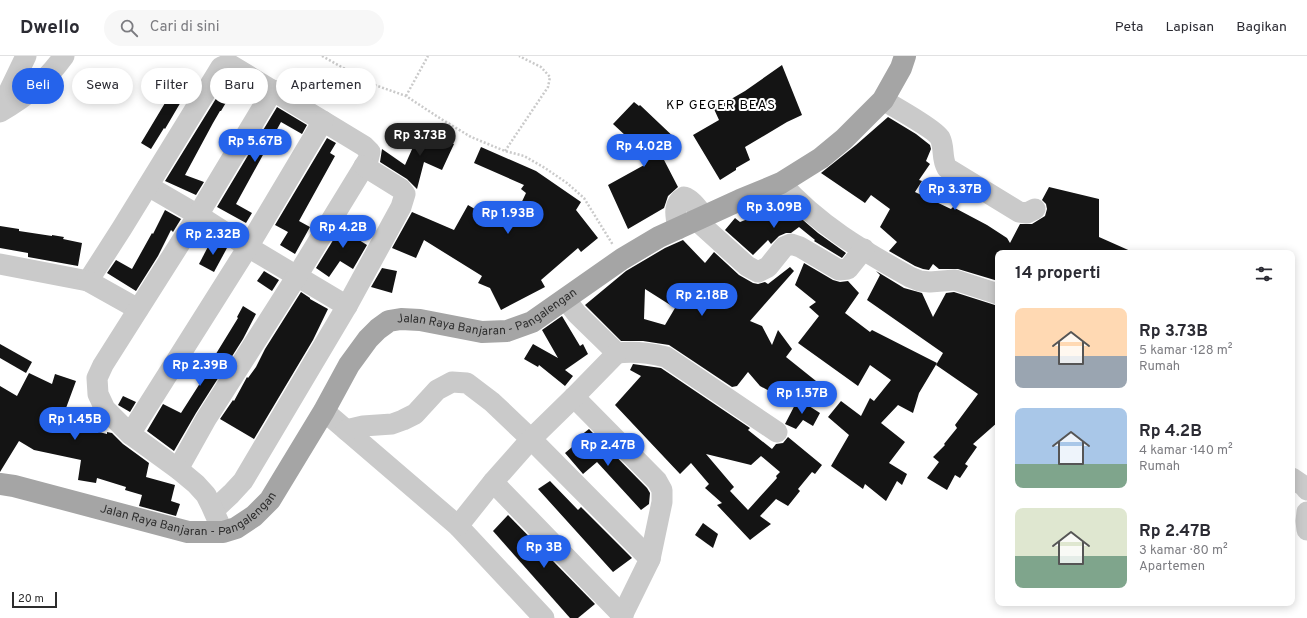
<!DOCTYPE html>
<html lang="id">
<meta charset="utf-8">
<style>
body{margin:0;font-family:Overpass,sans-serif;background:#f7f7f7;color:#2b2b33;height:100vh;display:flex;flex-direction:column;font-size:15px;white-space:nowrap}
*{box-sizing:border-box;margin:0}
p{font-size:13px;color:#7c7c81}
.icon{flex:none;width:22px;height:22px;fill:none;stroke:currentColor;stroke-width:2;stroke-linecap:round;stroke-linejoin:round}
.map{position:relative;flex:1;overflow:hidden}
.side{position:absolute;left:995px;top:194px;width:300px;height:356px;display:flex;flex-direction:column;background:#fff;border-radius:8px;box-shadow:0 2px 10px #0003}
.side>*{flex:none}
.top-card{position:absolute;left:12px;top:12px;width:380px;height:36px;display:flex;gap:8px}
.scale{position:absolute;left:12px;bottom:10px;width:45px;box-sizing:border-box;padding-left:4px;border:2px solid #2d2d2d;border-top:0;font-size:11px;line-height:14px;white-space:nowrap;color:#2d2d2d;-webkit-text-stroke:3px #fff;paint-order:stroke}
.price{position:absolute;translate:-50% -34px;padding:0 9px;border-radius:14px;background:#2563eb;color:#fff;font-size:13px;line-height:26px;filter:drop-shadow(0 1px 2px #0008)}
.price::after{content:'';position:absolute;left:50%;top:24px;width:12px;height:9px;margin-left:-6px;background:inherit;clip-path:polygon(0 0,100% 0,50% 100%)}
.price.on{background:#222;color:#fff}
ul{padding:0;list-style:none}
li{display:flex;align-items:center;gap:12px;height:100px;padding:0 20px}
li span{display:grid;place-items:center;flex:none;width:112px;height:80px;border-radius:8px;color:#555}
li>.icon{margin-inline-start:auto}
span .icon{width:48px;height:48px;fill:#fffc;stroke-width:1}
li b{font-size:17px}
h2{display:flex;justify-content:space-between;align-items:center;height:48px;padding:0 20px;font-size:17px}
.tag{padding:0 14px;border-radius:18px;background:#fff;box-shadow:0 2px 10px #0003;font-size:14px;line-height:36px}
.tag.on{background:#2563eb;color:#fff}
header{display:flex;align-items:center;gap:24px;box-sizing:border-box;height:56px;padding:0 20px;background:#fff;border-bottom:1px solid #e1e1e2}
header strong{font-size:19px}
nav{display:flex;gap:22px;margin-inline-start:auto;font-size:14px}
.search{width:280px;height:36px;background:#f7f7f7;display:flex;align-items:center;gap:10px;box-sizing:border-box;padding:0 14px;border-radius:22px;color:#7c7c81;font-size:15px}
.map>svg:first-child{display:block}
</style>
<header>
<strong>Dwello</strong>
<div class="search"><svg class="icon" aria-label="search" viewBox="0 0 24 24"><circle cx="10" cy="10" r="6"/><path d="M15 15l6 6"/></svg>Cari di sini</div>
<nav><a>Peta</a><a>Lapisan</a><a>Bagikan</a></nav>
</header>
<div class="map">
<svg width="1307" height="562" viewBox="0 0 1307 562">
<rect width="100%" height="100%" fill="#fff"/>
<g fill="#141414" fill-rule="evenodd">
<polygon points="782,9 802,59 787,66 745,91 750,104 736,112 736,114 720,124 693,79 719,64 714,53 745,35"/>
<polygon points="180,20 192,27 165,73 164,72 151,93 141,87 174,32 173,31"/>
<polygon points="225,28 234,33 221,55 220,55 213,67 185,119 204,126 196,139 165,125"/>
<polygon points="634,46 639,50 640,49 679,86 663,102 678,131 668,140 664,152 628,173 608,129 646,108 639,92 613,68"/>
<polygon points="277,51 307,69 302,78 281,66 236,148 252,157 246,167 217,151"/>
<polygon points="888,61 916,78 930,89 931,93 926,105 930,108 919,124 922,125 915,136 951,153 953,151 987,169 1007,182 1010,187 1020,168 1032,168 1045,160 1047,153 1046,148 1042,144 1049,131 1099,143 1099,181 1135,197 998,197 998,225 958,213 939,213 933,208 929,214 923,213 915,210 889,195 897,186 880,171 890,153 871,139 865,147 821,117 856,89"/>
<polygon points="421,73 454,88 442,114 424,106 417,133 407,123 380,106 382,93 405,109"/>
<polygon points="327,82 336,87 330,97 335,100 299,165 310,171 295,198 280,189 288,176 275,169"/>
<polygon points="481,91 536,115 581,146 576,154 598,182 581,196 578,192 541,224 545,231 501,254 490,232 478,227 482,220 424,184 416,202 392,192 412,156 454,174 468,149 509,173 526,137 521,133 524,129 474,107"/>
<polygon points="781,145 818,177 846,197 842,202 814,185 815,184 799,171 791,177 786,177 779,180 771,188 768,184 753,199 725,174 735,162 740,166 748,163 767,150 772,157"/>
<polygon points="165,154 181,163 173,176 171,174 158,200 136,235 107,217 116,204 132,213 152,177 153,178"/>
<polygon points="348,160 359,166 351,179 367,189 353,213 340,205 329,221 316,212"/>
<polygon points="0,170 19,173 19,175 52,180 52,179 64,181 63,183 82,187 78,210 28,201 28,197 0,192"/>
<polygon points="202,176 209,181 204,189 196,185"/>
<polygon points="212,183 227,192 214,216 199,208"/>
<path d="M683 184 705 207 714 196 739 219 753 227 758 228 765 226 768 228 790 211 794 215 750 265 762 270 772 289 778 274 792 293 786 301 816 325 793 344 776 335 773 337 760 330 748 316 737 330 732 331 669 289 643 285H621L585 249 626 215 665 192ZM645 233 675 252 665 269 644 263Z"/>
<polygon points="804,207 833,224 840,226 848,225 859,237 845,257 870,276 872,274 937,307 919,337 913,357 898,349 881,367 905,386 889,407 907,418 902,429 897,425 886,445 865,428 863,433 831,410 849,379 828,361 841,345 861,360 870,342 874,345 891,324 870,309 858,330 798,287 819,260 809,251 816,246 795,229"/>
<polygon points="382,212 397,215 392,237 371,231"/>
<polygon points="264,215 279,224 272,235 257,225"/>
<polygon points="876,215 904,232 922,237 933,261 946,237 954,236 998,250 998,366 973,388 977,391 965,408 968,410 960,422 955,419 947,434 927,422 939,406 933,401 945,389 944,388 957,372 955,369 978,338 936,309 943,297 867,244 880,219"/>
<polygon points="301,236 310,242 310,243 328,253 313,284 254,383 220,363 233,344 234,345 247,321 248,322 256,311 265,293"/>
<polygon points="243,250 256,258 243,283 196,357 174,395 147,375 163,348 181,357 204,321 203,321 214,301 238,262 237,261"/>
<polygon points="562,260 580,290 583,288 588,298 565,314 573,320 565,330 539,309 538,311 524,303 533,288 558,302 542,274"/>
<polygon points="0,288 32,306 26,317 0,302"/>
<path d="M633 308 661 312 750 372 748 374 772 393 776 388 783 387 788 381 822 409 815 418 812 416 798 433 800 435 788 450 776 443 760 460 771 468 750 484 717 449 722 447 705 432 709 428 691 407 680 418 615 349 641 320 630 314ZM706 398 751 409 761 400 780 416 776 420 777 422 748 454 730 435 734 431Z"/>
<polygon points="29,317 52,328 55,318 76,325 59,371 86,377 87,373 107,378 107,376 112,377 123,388 149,407 146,421 175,429 171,445 180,448 176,460 139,450 142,439 125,434 126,431 97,422 96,427 78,424 81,404 34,394 19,385 0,416 0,330 17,340"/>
<polygon points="123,340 136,346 130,356 118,349"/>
<polygon points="798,343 820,357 813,370 803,364 796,373 785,368"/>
<polygon points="589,373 647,432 650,437 649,448 641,454 597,406 583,418 565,397 578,386 576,383"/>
<polygon points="550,425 578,454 581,451 632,502 613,516 538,433"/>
<polygon points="508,459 595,548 578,562 570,562 493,475"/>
<polygon points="703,467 718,478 713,492 695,479"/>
</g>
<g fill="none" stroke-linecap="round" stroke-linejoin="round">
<g stroke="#cacaca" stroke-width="2.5" stroke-dasharray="2 2" stroke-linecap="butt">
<polyline points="322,0 372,28 406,40 438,61 471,81 505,95 524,100 545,112 567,127 584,142 613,189"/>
<polyline points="406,40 428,0"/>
<polyline points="505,95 548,31 550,21 541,11 519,0"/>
</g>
<g stroke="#cacaca" stroke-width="21">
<path d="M883 44C893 50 936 74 940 82 945 92 941 102 947 112L1019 156 1027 157 1035 153"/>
<polyline points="0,54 26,0"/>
<path d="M0 56C27 40 45 26 64 0"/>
<path d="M781 127C817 168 863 195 910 221L920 225 930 226 955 224 998 238"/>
<polyline points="148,130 198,159 248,191 347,250"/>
<polyline points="696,164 747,210 758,216 768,211 784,191 791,188 800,191 839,214 848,213 864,193"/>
<path d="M678 173C676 161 672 148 684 141 693 144 698 153 704 160"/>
<polyline points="0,208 88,225 122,172 221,11 229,8 364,90 370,96 368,104 297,220 206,363 178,413"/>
<polyline points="88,225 138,253"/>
<path d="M565 243 577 258 617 297C634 295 650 297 666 301L777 376"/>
<polyline points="574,341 657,425 662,434 662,446 650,503"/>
<polyline points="324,355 458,470 544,562"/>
<polyline points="346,374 363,370 392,368 403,364 415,358 437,334 452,326 467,327 492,346 531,383 650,503 621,562"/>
<polyline points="130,378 248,191 323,65"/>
<polyline points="1292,422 1304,430 1307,434"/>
<polyline points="493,426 623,560"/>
<polyline points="214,454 231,438 243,425 347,250 401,151 405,138 401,133 364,110"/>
<polyline points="1307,456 1306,465 1307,474"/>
<polyline points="458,470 493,426 531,383 574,341 617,297"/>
<polyline points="223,476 211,449 206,439 196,428 178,413 130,378 105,353 98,338 97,322 103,309 198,159 273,34"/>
</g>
<path stroke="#a5a5a5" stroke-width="22" id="s1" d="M0 428 14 430 188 476H223L236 472 254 460 270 444 324 355 349 309 368 283 378 273 389 265 401 263 420 264 482 276 507 275 532 266 622 203 659 181 740 144 781 127 821 102 844 83 883 44 901 12 905 0"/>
</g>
<g text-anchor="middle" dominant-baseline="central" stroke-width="4" stroke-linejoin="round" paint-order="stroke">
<g font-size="12" fill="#2d2d2d" stroke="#fff">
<text stroke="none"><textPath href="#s1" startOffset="607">Jalan Raya Banjaran - Pangalengan</textPath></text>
<text stroke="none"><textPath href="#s1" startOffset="199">Jalan Raya Banjaran - Pangalengan</textPath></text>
</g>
<g font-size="13" letter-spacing="1" fill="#000" stroke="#fff">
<text x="721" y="50">KP GEGER BEAS</text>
</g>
</g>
</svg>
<div class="scale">20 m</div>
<b class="price on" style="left:420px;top:101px">Rp 3.73B</b>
<b class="price" style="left:255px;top:107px">Rp 5.67B</b>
<b class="price" style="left:644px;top:112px">Rp 4.02B</b>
<b class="price" style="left:955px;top:155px">Rp 3.37B</b>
<b class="price" style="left:774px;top:173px">Rp 3.09B</b>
<b class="price" style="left:508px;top:179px">Rp 1.93B</b>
<b class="price" style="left:343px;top:193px">Rp 4.2B</b>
<b class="price" style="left:213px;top:200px">Rp 2.32B</b>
<b class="price" style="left:702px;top:261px">Rp 2.18B</b>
<b class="price" style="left:200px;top:331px">Rp 2.39B</b>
<b class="price" style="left:802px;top:359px">Rp 1.57B</b>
<b class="price" style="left:75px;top:385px">Rp 1.45B</b>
<b class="price" style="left:608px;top:411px">Rp 2.47B</b>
<b class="price" style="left:544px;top:513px">Rp 3B</b>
<div class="top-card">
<a class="tag on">Beli</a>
<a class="tag">Sewa</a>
<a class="tag">Filter</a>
<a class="tag">Baru</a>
<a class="tag">Apartemen</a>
</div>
<section class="side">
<h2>14 properti<svg class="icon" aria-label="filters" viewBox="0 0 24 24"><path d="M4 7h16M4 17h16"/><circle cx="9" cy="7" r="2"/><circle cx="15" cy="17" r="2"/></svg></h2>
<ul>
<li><span style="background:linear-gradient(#ffd9b3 60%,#9aa5b1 0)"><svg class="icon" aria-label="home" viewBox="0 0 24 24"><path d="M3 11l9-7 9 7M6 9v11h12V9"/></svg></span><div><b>Rp 3.73B</b><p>5 kamar · 128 m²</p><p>Rumah</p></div></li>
<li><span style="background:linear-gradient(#a9c7e8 70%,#7fa58c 0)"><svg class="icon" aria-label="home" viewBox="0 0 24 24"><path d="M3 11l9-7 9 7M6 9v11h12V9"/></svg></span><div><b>Rp 4.2B</b><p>4 kamar · 140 m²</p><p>Rumah</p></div></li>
<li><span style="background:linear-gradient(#dfe7d0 60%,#7fa58c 0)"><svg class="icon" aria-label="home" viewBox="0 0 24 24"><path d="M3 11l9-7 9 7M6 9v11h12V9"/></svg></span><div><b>Rp 2.47B</b><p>3 kamar · 80 m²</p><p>Apartemen</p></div></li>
</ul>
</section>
</div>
